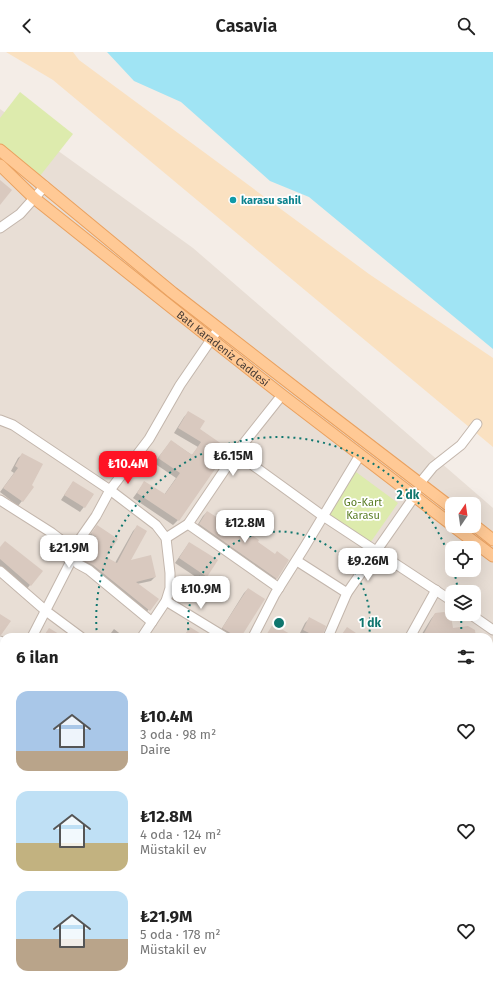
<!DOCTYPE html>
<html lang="tr">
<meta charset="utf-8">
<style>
body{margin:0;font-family:"Fira Sans",sans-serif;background:#f6f6f6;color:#222;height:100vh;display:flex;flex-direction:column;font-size:15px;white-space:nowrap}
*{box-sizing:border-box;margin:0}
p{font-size:13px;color:#767676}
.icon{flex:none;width:22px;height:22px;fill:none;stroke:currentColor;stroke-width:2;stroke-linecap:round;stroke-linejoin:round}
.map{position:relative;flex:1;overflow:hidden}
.side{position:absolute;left:0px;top:581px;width:493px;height:356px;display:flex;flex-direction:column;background:#fff;border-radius:12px 12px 0 0;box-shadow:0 4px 16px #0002}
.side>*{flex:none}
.needle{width:26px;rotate:13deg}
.fabs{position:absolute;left:445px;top:445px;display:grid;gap:8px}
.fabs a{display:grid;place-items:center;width:36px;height:36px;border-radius:8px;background:#fff;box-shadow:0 4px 16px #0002;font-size:20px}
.price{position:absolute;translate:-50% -34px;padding:0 9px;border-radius:8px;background:#fff;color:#222;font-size:13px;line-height:26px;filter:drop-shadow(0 1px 2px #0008)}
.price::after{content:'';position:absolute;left:50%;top:24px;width:12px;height:9px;margin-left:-6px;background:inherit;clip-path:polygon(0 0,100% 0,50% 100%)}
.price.selected{background:#ff1324;color:#fff}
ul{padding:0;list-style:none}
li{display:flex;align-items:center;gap:12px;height:100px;padding:0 16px}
li span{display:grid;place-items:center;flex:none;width:112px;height:80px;border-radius:12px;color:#555}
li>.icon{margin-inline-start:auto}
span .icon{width:48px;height:48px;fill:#fffc;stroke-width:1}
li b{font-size:17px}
h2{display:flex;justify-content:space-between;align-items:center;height:48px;padding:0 16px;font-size:17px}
header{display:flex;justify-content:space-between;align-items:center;height:52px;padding:0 16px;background:#fff;font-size:18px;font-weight:600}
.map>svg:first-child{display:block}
</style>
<header><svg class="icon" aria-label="back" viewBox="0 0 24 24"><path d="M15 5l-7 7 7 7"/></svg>Casavia<svg class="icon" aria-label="search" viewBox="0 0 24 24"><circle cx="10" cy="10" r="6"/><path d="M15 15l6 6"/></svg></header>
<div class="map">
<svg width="493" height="937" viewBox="0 0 493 937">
<rect width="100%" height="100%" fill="#f4ede7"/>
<path fill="#e8ded5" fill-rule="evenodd" d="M0 57 193 196 493 456V937H0ZM452 452H474V474H452ZM452 496H474V518H452ZM452 540H474V562H452ZM4 585H489V933H4Z"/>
<polygon fill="#eedfd0" points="306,933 387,933 384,937 307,937"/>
<g fill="#ddebad">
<polygon points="20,40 73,82 36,129 0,100 0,66"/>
<polygon points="356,420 398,451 370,491 327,462"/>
</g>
<polygon fill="#fae1c1" points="6,0 73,0 79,8 369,222 493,306 493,395 53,28"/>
<polygon fill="#a0e4f4" points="107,0 493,0 493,297 309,145 270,129 181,50 134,29"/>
<g fill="#0003">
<polygon points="188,361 199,377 227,397 178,468 173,473 133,446 144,431 164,443 176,426 154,411 171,389 192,403 198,395 174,381 184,365"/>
<polygon points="23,402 30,433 33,435 18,454 0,440 14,421 11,419 18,406"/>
<polygon points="73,430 93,443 80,460 61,448"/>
<polygon points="207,460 217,466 220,463 275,503 288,508 276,527 272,531 195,477 203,464"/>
<polygon points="97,475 105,505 115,511 133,479 137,475 129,509 155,525 151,529 137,532 157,547 145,562 78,509 92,490 87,486"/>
<polygon points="189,491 206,524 202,529 175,511"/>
<polygon points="0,496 41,519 26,538 0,516"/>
<polygon points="248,537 240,585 225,585 219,581 244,541"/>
<polygon points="435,562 453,577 475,585 420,585 431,567"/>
<polygon points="310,566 322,585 304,585 299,583 305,571"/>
<polygon points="114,577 123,584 124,585 108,585"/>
<polygon points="489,659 493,661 493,676 489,677"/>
<polygon points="493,703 493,738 489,736 489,709"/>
<polygon points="489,742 493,743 493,778 491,777 492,775 489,773"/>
<polygon points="492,797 493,798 493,823 489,821 489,801"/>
<polygon points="0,799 4,800 4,821 0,819"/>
<polygon points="347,933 376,933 373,937 344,937"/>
</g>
<g fill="#d9c9bf">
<polygon points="0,128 12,138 0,153"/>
<polygon points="188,359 205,369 200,377 229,397 179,469 137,441 144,429 165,442 180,421 158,406 171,388 192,403 201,390 178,376"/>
<polygon points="22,401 43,412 32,433 34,435 23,450 3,436 18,416 15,414"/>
<polygon points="73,429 94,442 85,456 64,443"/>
<polygon points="207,459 218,466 220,462 231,469 259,488 258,490 275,502 277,499 289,508 277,527 199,472"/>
<polygon points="97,473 118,487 106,505 117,511 137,473 147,479 131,508 151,503 156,525 136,530 159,547 150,559 93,513 83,508 82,504 96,485 91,482"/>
<polygon points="5,489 43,519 31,534 0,507 0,495"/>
<polygon points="189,490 218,508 207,525 179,506"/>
<polygon points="248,536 265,547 241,585 237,585 222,576"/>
<polygon points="444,560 451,564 453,576 468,574 475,578 476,585 422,585 435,561"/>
<polygon points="0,562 11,569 1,583 0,583"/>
<polygon points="309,565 326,574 322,585 317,585 303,578"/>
<polygon points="273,572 295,585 265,585"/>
<polygon points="190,575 206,585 183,585"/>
<polygon points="347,575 362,585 340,585"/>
<polygon points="49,576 64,585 43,585"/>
</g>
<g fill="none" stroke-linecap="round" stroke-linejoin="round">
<defs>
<g id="minor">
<polyline points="0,176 20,162 45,134"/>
<polyline points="0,368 13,373 110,438 156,473 166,486 170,521 170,536 166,549 142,585"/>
<polyline points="236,401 323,464 452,549"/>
<polyline points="420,431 433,415 461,393 477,372"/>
<polyline points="0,448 52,481 73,497 78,512 89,518 152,570"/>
<polyline points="188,472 279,536"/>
<polyline points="166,486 188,472 236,401 282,343"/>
<polyline points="297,509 347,541 414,445"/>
<polyline points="0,519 46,559 81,585"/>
<polyline points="166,549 225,585"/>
<polyline points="470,562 493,578"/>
<polyline points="32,585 71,509 73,497 96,464 110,438 149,387 180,333 219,276"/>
<polyline points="253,585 275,542 304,496 360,403"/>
<polyline points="328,585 347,541"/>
<polyline points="410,585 436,538"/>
<polyline points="0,589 4,591"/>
<polyline points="0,643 4,636"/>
<polyline points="0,664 4,667"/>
<polyline points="489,678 493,680"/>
<polyline points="0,726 4,721"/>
<polyline points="489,782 493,785"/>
<polyline points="0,792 4,793"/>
<polyline points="0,840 4,841"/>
<polyline points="0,896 4,898"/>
<polyline points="72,933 77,936"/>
<polyline points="296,933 297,937"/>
<polyline points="483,933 487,937"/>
<polyline points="393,937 395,933"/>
</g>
<g id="major">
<polyline points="0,98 173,241 324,358 452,456"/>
<path id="s1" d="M0 113 34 146 211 287 282 343 452 473"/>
<polyline points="474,473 493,488"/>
<polyline points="453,474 493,504"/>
</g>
</defs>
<use href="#minor" stroke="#c3b6ac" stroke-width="11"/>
<use href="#major" stroke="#eaa15f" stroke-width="13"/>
<use href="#minor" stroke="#fff" stroke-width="9"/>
<use href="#major" stroke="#ffc995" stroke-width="11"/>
</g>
<g fill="none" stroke="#0f766e" stroke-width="2" stroke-dasharray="2 4">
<path d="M189 584A91 91 0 1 1 369 584"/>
<path d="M97 584A182 182 0 0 1 452 513M454 519A182 182 0 0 1 458 539M461 563A182 182 0 0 1 461 584"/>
</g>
<circle fill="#0f9aa8" stroke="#fff" stroke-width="1.5" cx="233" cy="148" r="4"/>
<g text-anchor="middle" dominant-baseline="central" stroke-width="3.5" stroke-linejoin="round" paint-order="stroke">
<g font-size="11" font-weight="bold" fill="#0d838f" stroke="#fff" text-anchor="start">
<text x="241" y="148">karasu sahil</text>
</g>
<g font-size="11" fill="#483c35" stroke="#fff">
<text stroke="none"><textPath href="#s1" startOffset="289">Batı Karadeniz Caddesi</textPath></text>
</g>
<g font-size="11" fill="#5a7d25" stroke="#fff">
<text x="363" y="450">Go-Kart<tspan x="363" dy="13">Karasu</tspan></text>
</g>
</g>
<circle cx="279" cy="571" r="6" fill="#0f766e" stroke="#fff" stroke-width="2"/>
<g font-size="12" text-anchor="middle" font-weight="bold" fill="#0f766e" stroke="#fff" stroke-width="3.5" stroke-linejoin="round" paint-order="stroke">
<text x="408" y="447">2 dk</text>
<text x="370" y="575">1 dk</text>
</g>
</svg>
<div class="fabs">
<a><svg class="needle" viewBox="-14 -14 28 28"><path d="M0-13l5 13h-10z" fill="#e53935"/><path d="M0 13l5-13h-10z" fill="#767676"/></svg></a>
<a><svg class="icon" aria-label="locate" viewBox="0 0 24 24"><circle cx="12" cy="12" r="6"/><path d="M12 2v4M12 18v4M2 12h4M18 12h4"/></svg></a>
<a><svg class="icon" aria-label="layers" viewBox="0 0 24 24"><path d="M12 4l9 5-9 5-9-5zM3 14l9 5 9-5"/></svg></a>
</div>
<b class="price" style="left:233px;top:425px">₺6.15M</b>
<b class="price selected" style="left:128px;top:433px">₺10.4M</b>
<b class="price" style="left:245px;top:492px">₺12.8M</b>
<b class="price" style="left:69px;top:517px">₺21.9M</b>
<b class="price" style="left:368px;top:530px">₺9.26M</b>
<b class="price" style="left:201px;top:558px">₺10.9M</b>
<section class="side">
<h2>6 ilan<svg class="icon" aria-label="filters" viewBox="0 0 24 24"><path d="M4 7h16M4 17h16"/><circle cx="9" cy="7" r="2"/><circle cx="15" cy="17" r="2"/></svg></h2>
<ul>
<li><span style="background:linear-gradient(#a9c7e8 75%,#b9a48a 0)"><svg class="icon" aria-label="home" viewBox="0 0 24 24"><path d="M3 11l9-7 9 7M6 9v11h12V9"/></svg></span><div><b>₺10.4M</b><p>3 oda · 98 m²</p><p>Daire</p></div><svg class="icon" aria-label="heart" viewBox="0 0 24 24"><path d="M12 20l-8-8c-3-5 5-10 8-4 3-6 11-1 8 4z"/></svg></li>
<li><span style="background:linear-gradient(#bfe0f5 65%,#c2b280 0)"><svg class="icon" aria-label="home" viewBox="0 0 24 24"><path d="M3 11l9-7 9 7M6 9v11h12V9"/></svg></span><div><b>₺12.8M</b><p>4 oda · 124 m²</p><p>Müstakil ev</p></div><svg class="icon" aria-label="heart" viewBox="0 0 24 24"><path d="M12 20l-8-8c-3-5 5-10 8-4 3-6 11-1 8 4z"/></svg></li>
<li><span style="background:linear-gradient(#bfe0f5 60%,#b9a48a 0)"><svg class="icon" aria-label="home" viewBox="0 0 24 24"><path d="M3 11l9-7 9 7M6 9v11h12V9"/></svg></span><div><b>₺21.9M</b><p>5 oda · 178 m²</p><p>Müstakil ev</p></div><svg class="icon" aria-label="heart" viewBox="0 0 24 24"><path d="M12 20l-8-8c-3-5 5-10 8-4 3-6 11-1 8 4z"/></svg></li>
</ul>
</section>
</div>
